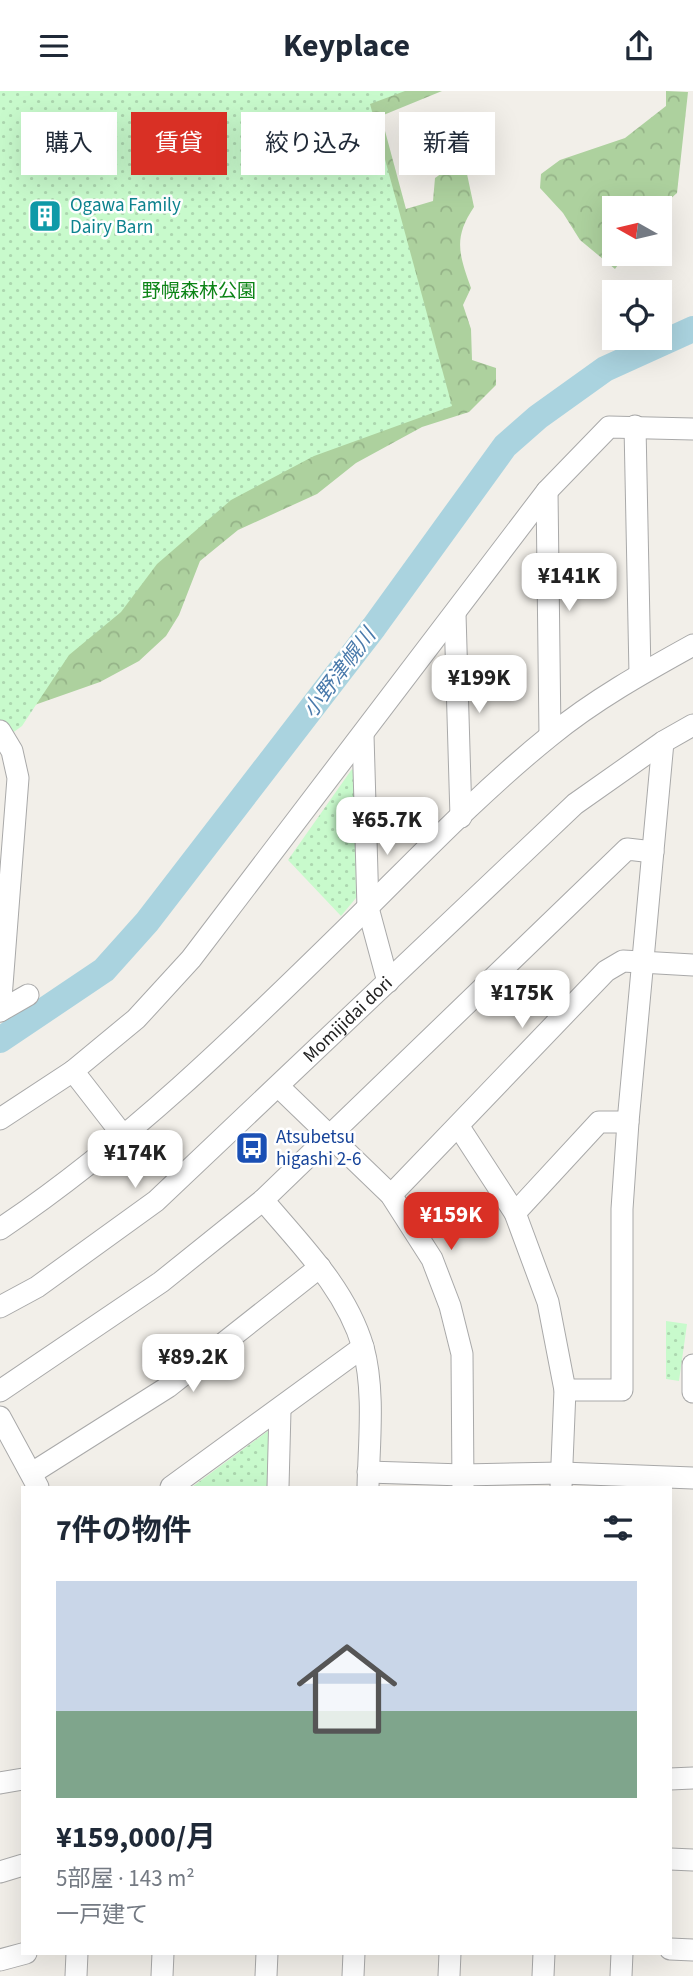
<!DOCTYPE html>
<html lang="ja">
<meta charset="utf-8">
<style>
body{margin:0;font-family:"Source Sans 3","Noto Sans JP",sans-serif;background:#f6f6f7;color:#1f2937;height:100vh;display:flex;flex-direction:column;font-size:26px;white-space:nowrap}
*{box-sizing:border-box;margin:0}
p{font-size:23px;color:#747a83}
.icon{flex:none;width:38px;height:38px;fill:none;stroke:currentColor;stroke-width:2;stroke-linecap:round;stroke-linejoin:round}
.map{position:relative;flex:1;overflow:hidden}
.side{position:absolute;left:21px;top:1395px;width:651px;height:469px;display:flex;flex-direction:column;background:#fff;border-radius:0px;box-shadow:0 7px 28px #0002}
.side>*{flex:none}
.banner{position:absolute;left:21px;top:21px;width:651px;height:63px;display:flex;gap:14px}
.needle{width:46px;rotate:278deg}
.fabs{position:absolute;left:602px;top:105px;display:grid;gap:14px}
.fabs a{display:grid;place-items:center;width:70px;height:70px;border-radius:0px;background:#fff;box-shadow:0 7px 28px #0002;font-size:35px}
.price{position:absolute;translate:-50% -60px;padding:0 16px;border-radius:14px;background:#fff;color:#222;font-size:23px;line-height:46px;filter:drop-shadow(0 2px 4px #0008)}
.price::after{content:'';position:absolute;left:50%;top:42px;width:21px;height:16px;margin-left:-10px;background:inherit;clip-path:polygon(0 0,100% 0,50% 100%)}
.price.current{background:#d93025;color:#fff}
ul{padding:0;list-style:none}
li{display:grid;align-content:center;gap:14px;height:371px;padding:0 35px}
li span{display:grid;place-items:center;height:217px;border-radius:0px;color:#555}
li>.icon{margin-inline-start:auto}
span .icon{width:126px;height:126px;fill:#fffc;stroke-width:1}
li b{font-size:30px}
h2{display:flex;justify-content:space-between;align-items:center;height:84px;padding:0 35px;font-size:30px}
.chip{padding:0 24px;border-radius:0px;background:#fff;box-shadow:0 7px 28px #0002;font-size:24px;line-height:63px}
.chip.current{background:#d93025;color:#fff}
header{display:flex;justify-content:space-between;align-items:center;height:91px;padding:0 35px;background:#fff;font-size:32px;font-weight:700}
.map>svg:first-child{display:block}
</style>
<header><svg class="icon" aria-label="menu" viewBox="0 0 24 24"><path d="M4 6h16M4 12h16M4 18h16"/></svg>Keyplace<svg class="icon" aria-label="share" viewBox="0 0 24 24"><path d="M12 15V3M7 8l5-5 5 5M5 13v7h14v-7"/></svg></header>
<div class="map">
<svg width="693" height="1885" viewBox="0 0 693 1885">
<defs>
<pattern id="forest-crowns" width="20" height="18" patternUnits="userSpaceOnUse" patternTransform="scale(1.75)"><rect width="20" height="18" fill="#add19e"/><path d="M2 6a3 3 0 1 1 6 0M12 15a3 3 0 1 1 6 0" fill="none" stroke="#95b388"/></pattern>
<pattern id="park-dots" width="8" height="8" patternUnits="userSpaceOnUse" patternTransform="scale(1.75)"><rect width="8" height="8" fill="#c8facc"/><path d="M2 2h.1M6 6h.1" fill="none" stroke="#acd6af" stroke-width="1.8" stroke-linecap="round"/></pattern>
</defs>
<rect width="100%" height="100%" fill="#f2efe9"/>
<g fill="url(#forest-crowns)">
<path d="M399 0H442L381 25 406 118 433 110 435 87 448 78 467 83 474 116C453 147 459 163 471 197L463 214 471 238 472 269 496 277V294L469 321 422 336 356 372 317 403 238 439 200 470 179 524 166 545 139 570 100 591 26 617 0 507 369 11Z"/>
<polygon points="666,0 688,1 677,102 660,117 614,117 614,163 626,163 615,178 580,149 563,122 540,97 541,83 560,69 625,47 666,15"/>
</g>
<g fill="url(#park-dots)">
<polygon points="0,0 405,0 370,13 452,315 314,365 231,409 157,473 121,521 69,564 22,635 0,651"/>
<polygon points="352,678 355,682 356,807 341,825 288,769"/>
<polygon points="666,1230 687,1233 679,1290 666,1288"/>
<polygon points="272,1337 270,1396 192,1396"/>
</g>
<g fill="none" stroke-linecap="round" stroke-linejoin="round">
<polyline stroke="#aad3df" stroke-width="26" points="0,949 104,879 147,831 374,536 505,355 538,326 605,278 693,238"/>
<defs>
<g id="minor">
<polyline points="635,335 640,583"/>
<polyline points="547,400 550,644"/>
<polyline points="455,523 461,726"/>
<polyline points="0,640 12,660 18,687 0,920"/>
<polyline points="363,644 368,817 388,891"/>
<polyline points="0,920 28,904"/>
<polyline points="73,980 125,1047"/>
<polyline points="279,996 391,1104 432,1168 450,1215 462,1263 463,1396"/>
<polyline points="0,1028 73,980 136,928 191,868 547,400 609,336 693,338"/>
<polyline points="459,1036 515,1122 548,1211 565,1299 561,1396"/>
<polyline points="391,1104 606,880 623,870 693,874"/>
<path d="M263 1109C301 1154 346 1198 363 1256 375 1299 369 1352 368 1396"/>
<polyline points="515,1122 599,1031 628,1031"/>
<path d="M0 1138C128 1052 237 945 347 837 413 772 478 703 550 645 594 609 644 581 693 554"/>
<path id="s1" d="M0 1216 37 1196 156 1110 575 713 663 651 693 634"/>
<polyline points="693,1274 693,1301"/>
<polyline points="565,1299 622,1299 622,1118 628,1031 663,651"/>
<polyline points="0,1300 161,1191 263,1109 627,758 653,761"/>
<polyline points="0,1326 38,1396"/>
<polyline points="368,1381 463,1384 562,1382 693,1387"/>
<polyline points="32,1382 168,1296 320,1176"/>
<polyline points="171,1396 363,1256"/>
<polyline points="278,1396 280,1319"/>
<polyline points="670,1688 693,1687"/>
<polyline points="0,1692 23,1688"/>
<polyline points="670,1768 693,1769"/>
<polyline points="0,1781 23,1774"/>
<polyline points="670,1858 693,1859"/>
<polyline points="0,1869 26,1862"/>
<polyline points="76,1885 77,1862"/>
<polyline points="162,1885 163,1862"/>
<polyline points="266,1885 267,1862"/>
<polyline points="353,1885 354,1862"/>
<polyline points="449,1885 450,1862"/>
<polyline points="543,1885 544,1862"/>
<polyline points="621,1885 622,1862"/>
</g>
</defs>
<use href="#minor" stroke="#a9a9a9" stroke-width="23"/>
<use href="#minor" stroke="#fff" stroke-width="21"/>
</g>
<defs>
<symbol id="building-square" viewBox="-11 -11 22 22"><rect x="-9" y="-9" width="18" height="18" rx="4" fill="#0f9aa8" stroke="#fff"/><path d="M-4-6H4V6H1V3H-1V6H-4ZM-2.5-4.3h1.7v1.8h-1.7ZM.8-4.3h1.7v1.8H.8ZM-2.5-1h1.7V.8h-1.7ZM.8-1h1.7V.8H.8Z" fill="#fff"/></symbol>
<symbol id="bus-square" viewBox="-11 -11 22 22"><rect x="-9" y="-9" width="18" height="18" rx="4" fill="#1a4fb4" stroke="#fff"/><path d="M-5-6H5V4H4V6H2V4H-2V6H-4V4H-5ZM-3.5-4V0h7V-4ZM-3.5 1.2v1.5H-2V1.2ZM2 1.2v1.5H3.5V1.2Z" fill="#fff"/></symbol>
</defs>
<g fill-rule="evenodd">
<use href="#building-square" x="26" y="106" width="38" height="38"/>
<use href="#bus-square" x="233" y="1038" width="38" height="38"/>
</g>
<g text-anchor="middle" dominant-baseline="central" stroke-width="5" stroke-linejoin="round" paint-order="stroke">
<g font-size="19" fill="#0d838f" stroke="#fff" text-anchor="start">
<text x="70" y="114">Ogawa Family<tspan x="70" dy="22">Dairy Barn</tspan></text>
</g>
<g font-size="19" fill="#0c8416" stroke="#fff">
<text x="199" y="200">野幌森林公園</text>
</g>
<g font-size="19" fill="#222" stroke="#fff">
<text stroke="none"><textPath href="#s1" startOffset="453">Momijidai dori</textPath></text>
</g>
<g font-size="19" fill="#164399" stroke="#fff" text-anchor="start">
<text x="276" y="1046">Atsubetsu<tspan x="276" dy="22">higashi 2-6</tspan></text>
</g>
<g font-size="21" font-style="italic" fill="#4a7aab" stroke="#fff">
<text transform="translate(339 582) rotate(-53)">小野津幌川</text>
</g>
</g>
</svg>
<div class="fabs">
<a><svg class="needle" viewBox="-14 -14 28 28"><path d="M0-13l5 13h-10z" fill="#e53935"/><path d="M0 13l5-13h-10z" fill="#747a83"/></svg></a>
<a><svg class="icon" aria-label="locate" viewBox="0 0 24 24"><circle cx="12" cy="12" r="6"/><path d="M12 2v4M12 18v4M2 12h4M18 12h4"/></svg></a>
</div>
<b class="price" style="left:569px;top:522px">¥141K</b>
<b class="price" style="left:479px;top:624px">¥199K</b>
<b class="price" style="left:387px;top:766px">¥65.7K</b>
<b class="price" style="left:522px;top:939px">¥175K</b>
<b class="price" style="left:135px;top:1099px">¥174K</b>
<b class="price current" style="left:451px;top:1161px">¥159K</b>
<b class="price" style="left:193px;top:1303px">¥89.2K</b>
<div class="banner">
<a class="chip">購入</a>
<a class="chip current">賃貸</a>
<a class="chip">絞り込み</a>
<a class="chip">新着</a>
</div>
<section class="side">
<h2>7件の物件<svg class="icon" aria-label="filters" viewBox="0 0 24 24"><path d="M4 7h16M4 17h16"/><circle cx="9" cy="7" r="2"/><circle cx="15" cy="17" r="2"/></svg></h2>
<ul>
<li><span style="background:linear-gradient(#c9d6e8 60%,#7fa58c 0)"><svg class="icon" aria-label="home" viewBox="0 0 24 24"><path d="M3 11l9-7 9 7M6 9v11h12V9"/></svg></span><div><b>¥159,000/月</b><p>5部屋 · 143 m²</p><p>一戸建て</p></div></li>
</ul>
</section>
</div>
